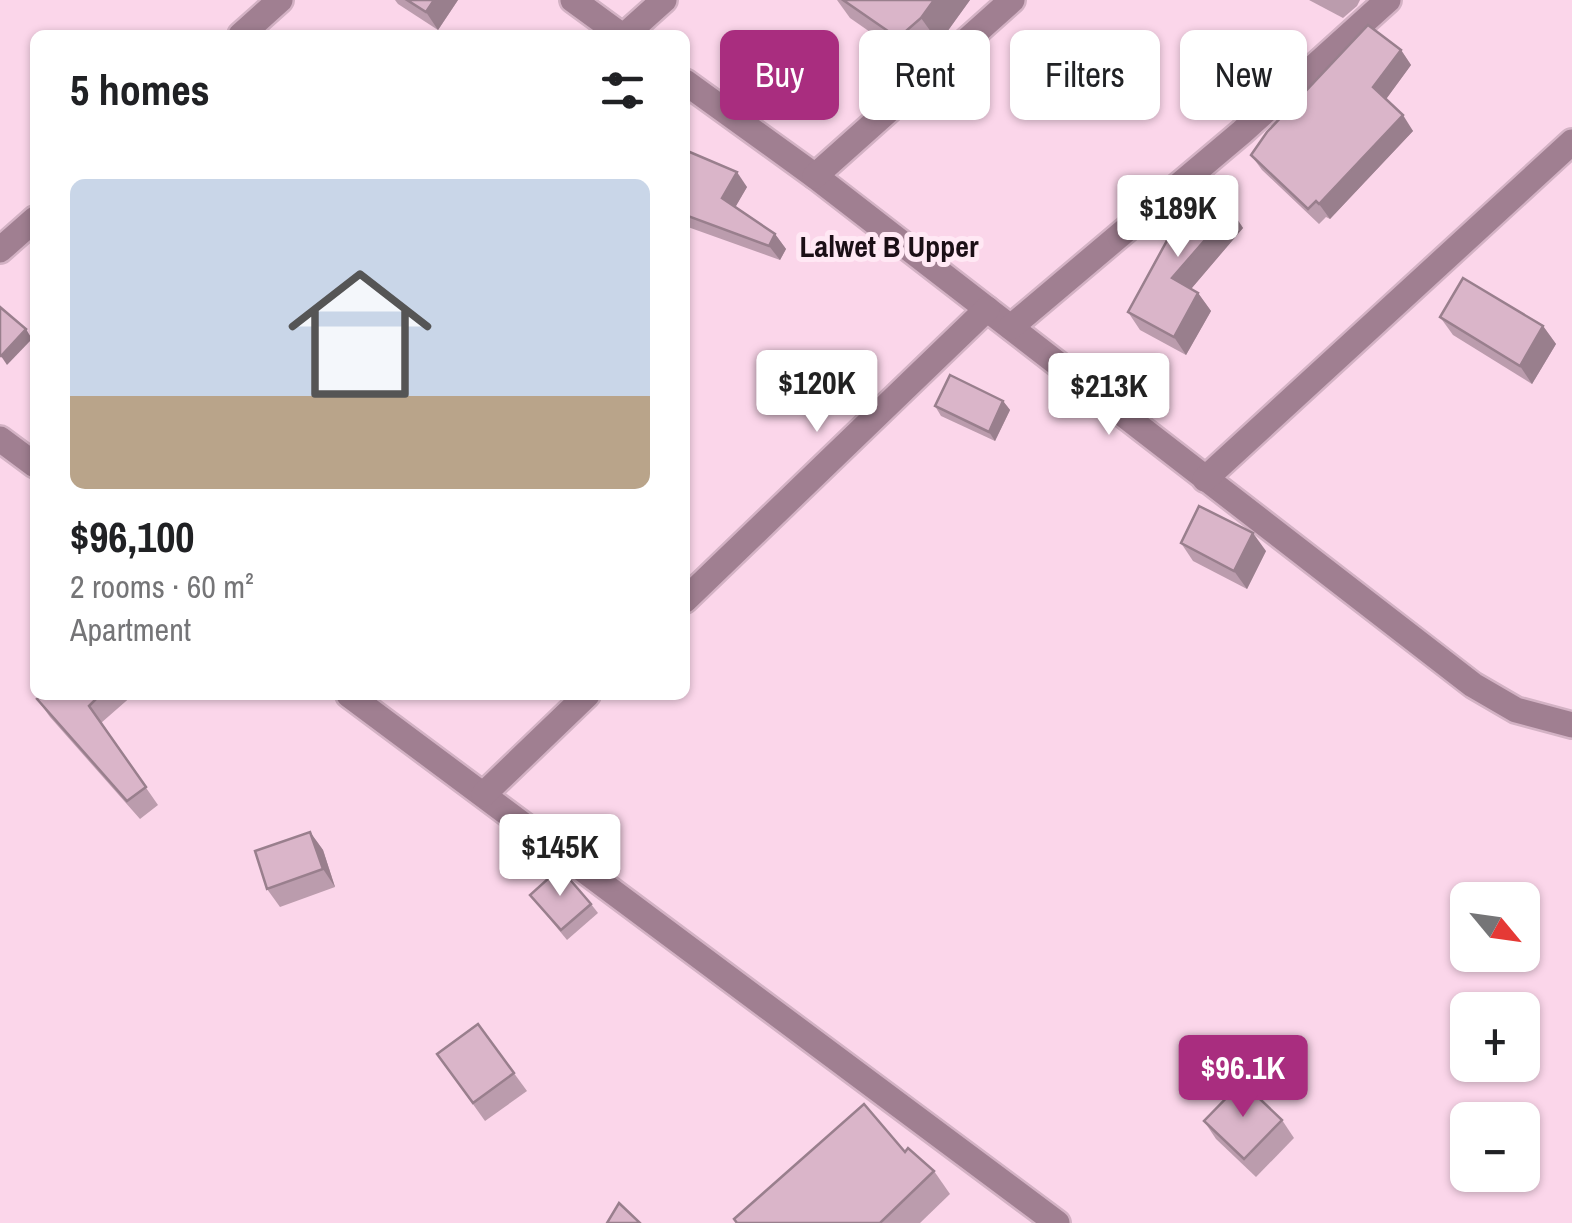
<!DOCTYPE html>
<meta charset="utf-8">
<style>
body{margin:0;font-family:"Archivo Narrow",sans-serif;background:#f6f6f6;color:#202124;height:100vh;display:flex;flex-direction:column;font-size:38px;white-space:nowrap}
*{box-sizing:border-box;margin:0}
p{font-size:32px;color:#757577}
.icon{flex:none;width:55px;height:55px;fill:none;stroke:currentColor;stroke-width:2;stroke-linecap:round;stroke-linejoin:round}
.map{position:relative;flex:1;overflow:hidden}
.sheet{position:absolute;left:30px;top:30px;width:660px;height:670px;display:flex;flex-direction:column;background:#fff;border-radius:15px;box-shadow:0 2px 8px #0004}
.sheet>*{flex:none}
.top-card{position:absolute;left:720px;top:30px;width:700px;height:90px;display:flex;gap:20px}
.needle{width:65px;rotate:119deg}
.buttons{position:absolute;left:1450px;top:882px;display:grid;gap:20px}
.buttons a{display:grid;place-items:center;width:90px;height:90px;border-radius:15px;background:#fff;box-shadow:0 2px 8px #0004;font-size:50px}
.price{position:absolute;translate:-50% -85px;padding:0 22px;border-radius:10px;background:#fff;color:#222;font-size:32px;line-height:65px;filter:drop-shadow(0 2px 5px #0008)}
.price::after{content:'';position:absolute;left:50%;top:60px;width:30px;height:22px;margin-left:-15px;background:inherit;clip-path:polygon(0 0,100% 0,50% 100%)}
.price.selected{background:#a92d7f;color:#fff}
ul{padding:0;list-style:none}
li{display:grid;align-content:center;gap:20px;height:530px;padding:0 40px}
li span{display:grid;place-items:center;height:310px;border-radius:15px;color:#555}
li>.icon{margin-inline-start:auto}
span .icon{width:180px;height:180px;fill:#fffc;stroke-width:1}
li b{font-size:42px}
h2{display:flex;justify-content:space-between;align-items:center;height:120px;padding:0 40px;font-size:42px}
.chip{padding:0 35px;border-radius:15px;background:#fff;box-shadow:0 2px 8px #0004;font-size:35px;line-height:90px}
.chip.selected{background:#a92d7f;color:#fff}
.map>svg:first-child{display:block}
</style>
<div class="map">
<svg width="1572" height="1223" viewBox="0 0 1572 1223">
<rect width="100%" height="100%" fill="#fbd6ea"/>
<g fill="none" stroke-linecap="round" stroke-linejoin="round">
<defs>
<g id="street">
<polyline points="573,0 621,35"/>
<polyline points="241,35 280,0"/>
<polyline points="625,35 664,0"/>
<polyline points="685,82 815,176 1473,685 1516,710 1572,725"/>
<polyline points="815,176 1012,0"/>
<polyline points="0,250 35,219"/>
<polyline points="1011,327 1242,132 1388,0"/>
<polyline points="0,439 35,465"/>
<polyline points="1205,479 1572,142"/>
<polyline points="685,600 987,309"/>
<polyline points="349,695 1057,1223"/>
<polyline points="484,794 587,695"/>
</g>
</defs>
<use href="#street" stroke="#d3b2c4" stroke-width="30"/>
<use href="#street" stroke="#a07f91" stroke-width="25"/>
</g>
<g fill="#bb9cad">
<polygon points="395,0 458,0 438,30 398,4"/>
<polygon points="837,0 970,0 939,43 916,64 850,18"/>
<polygon points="1309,0 1360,0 1357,6 1343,18"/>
<polygon points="1401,50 1411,65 1386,99 1413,131 1330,219 1326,217 1319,224 1262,170 1251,155"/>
<polygon points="685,150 747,187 735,207 775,234 786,249 780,260 685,226"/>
<polygon points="1231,210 1243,228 1191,289 1198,293 1211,311 1186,355 1140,330 1128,312 1175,227 1166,215"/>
<polygon points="1440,317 1543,326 1556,344 1532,384 1453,335"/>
<polygon points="1003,401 1010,410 995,441 941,416 935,406"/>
<polygon points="1181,543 1266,551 1247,589 1193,561"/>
<polygon points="42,695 133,695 101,723 158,805 140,819 50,717 37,699"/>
<polygon points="310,832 323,850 335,887 280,907 267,889"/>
<polygon points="530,895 591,904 598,913 567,940"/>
<polygon points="478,1024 527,1091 485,1121 437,1054"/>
<polygon points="1282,1120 1294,1138 1256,1177 1216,1139 1204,1121"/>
<polygon points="905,1152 934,1171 950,1194 920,1223 737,1223"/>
</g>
<g fill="#997f8d">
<polygon points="434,0 458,0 438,30 426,12"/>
<polygon points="934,0 970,0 939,43 921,18"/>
<polygon points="1401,50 1411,65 1384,102 1373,87"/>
<polygon points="1403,115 1413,131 1330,219 1319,204"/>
<polygon points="737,172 747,187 732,213 722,198"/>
<polygon points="1231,210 1243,228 1185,296 1172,278"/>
<polygon points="775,234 786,249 780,260 769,246"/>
<polygon points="1198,293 1211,311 1186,355 1174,337"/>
<polygon points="1543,326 1556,344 1532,384 1520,366"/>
<polygon points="26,329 32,339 7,365 1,356"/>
<polygon points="1003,401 1010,410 995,441 989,432"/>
<polygon points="1253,533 1266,551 1247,589 1234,571"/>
<polygon points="310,832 323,850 335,887 323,869"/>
</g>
<g fill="#dab5c9" stroke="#997f8d" stroke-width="2.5">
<polygon points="407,0 434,0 426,12"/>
<polygon points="843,0 934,0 921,18 898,38"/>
<polygon points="1368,25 1401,50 1373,87 1403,115 1319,204 1316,201 1308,209 1251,155 1267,132"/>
<polygon points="685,150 737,172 722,198 775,234 769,246 685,215"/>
<polygon points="1196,180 1231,210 1172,278 1198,293 1174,337 1128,312 1176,224 1166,215"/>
<polygon points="1463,278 1543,326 1520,366 1440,317"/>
<polygon points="0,307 26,329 1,356 0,355"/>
<polygon points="950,375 1003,401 989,432 935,406"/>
<polygon points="1199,506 1253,533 1234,571 1181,543"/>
<polygon points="42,695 100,695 89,706 146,787 127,801 37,699"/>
<polygon points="310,832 323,869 267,889 255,851"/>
<polygon points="560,868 591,904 561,930 530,895"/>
<polygon points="478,1024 514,1073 473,1103 437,1054"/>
<polygon points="1242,1082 1282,1120 1244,1159 1204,1121"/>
<polygon points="864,1104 905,1152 908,1148 934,1171 880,1223 737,1223 734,1219"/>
<polygon points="619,1203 640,1223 607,1223"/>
</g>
<g text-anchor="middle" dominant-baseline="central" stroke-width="10" stroke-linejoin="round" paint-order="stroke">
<g font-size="30" font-weight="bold" fill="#1b0f16" stroke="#ffe8f4">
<text x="889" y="246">Lalwet B Upper</text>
</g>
</g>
</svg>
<div class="buttons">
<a><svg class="needle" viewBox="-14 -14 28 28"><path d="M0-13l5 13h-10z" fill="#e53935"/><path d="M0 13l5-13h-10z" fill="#757577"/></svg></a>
<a>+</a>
<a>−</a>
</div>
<b class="price" style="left:1178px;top:260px">$189K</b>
<b class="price" style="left:817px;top:435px">$120K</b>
<b class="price" style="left:1109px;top:438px">$213K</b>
<b class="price" style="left:560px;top:899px">$145K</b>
<b class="price selected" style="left:1243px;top:1120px">$96.1K</b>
<div class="top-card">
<a class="chip selected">Buy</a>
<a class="chip">Rent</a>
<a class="chip">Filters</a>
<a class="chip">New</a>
</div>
<section class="sheet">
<h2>5 homes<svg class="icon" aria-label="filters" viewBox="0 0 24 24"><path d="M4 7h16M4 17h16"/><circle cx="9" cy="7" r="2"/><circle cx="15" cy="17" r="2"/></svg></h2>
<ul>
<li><span style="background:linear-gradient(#c9d6e8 70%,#b9a48a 0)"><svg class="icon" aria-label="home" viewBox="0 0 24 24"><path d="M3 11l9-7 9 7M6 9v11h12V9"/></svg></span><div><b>$96,100</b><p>2 rooms · 60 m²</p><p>Apartment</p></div></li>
</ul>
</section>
</div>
